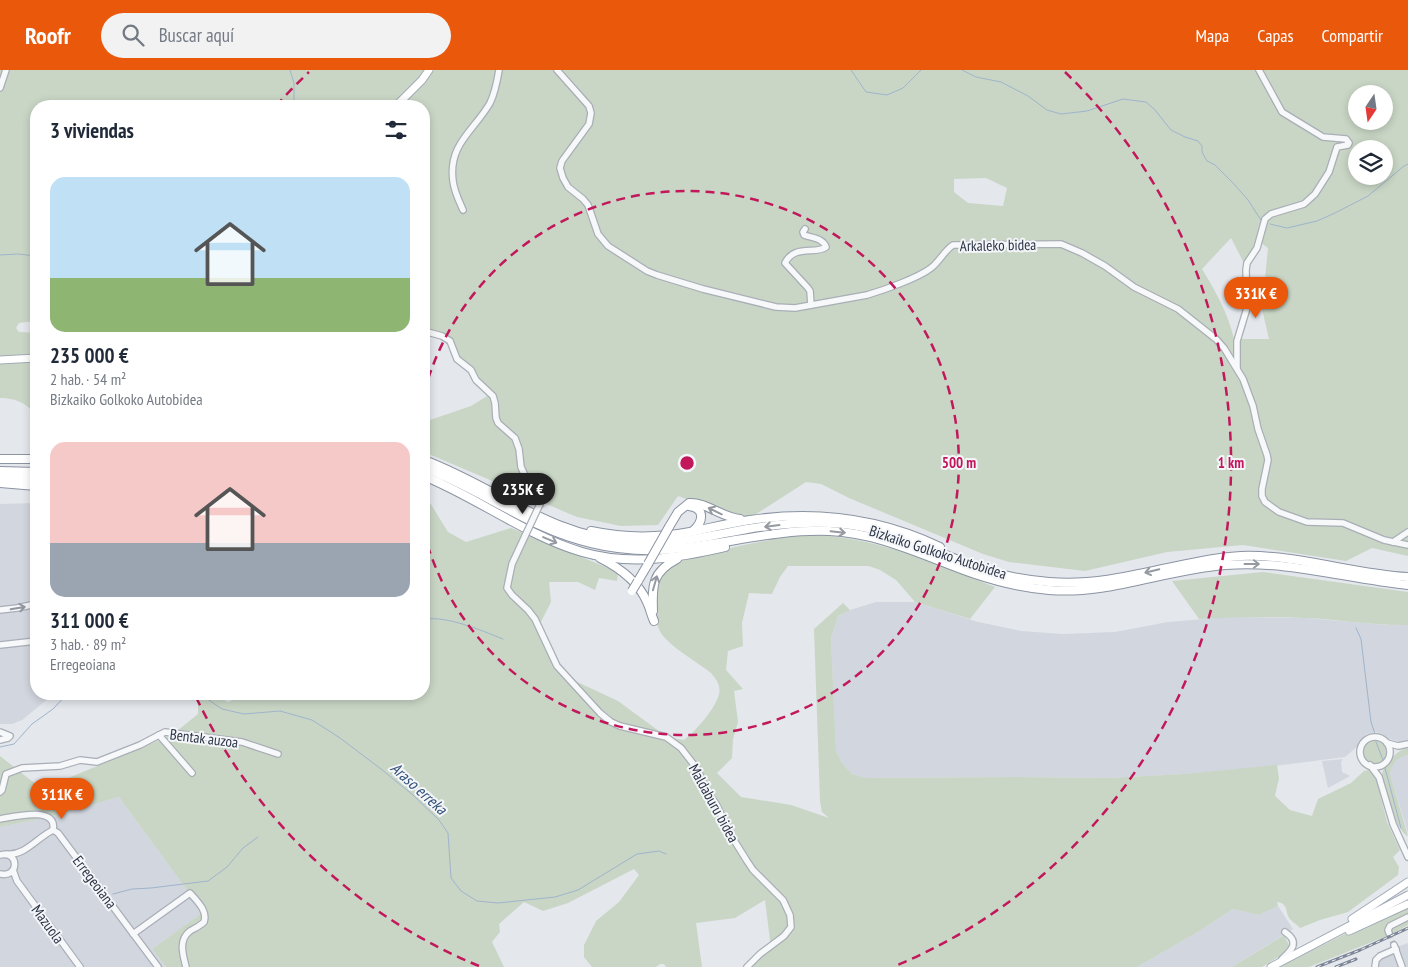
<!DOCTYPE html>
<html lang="es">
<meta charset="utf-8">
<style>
body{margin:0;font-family:"PT Sans Narrow",sans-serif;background:#f2f2f3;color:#1f2937;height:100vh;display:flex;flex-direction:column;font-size:19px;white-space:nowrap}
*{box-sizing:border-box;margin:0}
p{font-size:16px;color:#747a83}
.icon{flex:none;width:28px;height:28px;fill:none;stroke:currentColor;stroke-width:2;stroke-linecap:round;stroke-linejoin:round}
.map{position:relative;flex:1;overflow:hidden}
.panel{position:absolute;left:30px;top:30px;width:400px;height:600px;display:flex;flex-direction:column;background:#fff;border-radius:20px;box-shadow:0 2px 8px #0003}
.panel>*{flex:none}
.needle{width:32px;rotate:193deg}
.fabs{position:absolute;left:1348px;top:15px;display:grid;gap:10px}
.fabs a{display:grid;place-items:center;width:45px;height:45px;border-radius:50%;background:#fff;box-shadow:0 2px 8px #0003;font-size:25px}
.price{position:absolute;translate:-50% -42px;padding:0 11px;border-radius:18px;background:#ea580c;color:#fff;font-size:16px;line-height:32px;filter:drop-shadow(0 1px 2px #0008)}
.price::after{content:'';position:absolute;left:50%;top:30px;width:15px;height:11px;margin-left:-8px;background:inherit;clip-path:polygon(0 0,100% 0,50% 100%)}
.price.current{background:#222;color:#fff}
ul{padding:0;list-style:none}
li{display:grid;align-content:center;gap:10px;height:265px;padding:0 20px}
li span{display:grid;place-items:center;height:155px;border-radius:15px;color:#555}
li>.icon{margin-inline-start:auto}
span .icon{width:90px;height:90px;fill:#fffc;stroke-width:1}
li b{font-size:21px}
h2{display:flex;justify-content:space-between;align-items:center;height:60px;padding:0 20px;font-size:21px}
header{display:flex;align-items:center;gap:30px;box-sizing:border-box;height:70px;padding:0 25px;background:#ea580c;color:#fff}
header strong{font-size:24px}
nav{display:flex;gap:28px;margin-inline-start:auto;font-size:18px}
.search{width:350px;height:45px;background:#f2f2f3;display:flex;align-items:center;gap:12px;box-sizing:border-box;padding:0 18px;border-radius:28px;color:#747a83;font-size:19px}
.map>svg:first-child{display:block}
</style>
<header>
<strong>Roofr</strong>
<div class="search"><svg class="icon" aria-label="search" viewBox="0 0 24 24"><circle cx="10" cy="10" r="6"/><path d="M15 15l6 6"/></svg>Buscar aquí</div>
<nav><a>Mapa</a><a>Capas</a><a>Compartir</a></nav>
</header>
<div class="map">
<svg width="1408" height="897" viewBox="0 0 1408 897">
<rect width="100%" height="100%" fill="#e4e7ec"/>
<g fill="#d2d6de">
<polygon points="36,433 36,624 54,624 22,650 12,654 0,654 0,434"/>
<polygon points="876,532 915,532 978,552 1021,561 1063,564 1115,562 1168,552 1228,547 1305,548 1387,555 1408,555 1408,670 1400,672 1390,669 1376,662 1367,664 1360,674 1345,687 1267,697 1184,704 1107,708 1013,707 865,708 852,704 842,693 836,681 831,568 838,546 850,540"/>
<polygon points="1408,685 1408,763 1390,704 1393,694 1398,687"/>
<polygon points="1343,689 1341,692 1342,702 1350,706 1328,718 1322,691"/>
<polygon points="119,727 203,842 152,879 166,897 0,897 0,757 53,746"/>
<polygon points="1278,836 1293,859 1232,897 1137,897 1196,863 1233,839 1259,845"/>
<polygon points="1408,873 1408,897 1374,897 1372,891 1377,884"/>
</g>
<g fill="#c9d6c5" fill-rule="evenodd">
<path d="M0 0H1408V486L1372 478 1346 491 1243 475 1167 482 1085 501 1009 492 983 484 849 428 821 414 806 412 750 448 733 446 678 426 658 455 621 456 577 447 424 382V352L471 336 489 325 444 267H427L424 272V36H36V251L19 253 16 258 19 262 36 263V349C31 334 16 328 0 328ZM1356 24H1384V51H1356ZM1356 79H1384V106H1356ZM986 108 1007 118 1003 136 968 133 954 122V109ZM1231 168 1246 197 1260 172 1268 178 1262 239 1269 269H1234C1228 243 1216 222 1202 199Z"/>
<path d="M424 423 448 462 466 472 511 458 618 502 617 511 599 508 595 520 578 512H549L551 532 540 554 553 596 573 610 618 631 663 664 672 668 684 670C695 662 716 638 719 624 721 615 716 609 711 603 696 591 675 580 663 566 656 557 656 547 655 537 654 523 655 508 666 498 680 487 786 465 806 465 873 465 934 493 995 517L970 549 915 532 896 510 880 500 869 496H788L780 507 772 524 749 523 742 553 743 576 728 581 726 600 743 619 734 621 738 652 733 669 732 688 717 703 741 727 791 735 829 748 822 742 820 731 814 559 843 533 850 540 838 546 831 568 836 681 842 693 852 704 865 708 1013 707 1107 708 1184 704 1277 695 1279 708 1275 726 1290 740 1312 746 1318 729 1351 713 1364 701 1369 700 1373 702 1376 708 1387 752 1400 780 1393 787 1399 797 1398 805 1348 842 1320 850 1300 858C1298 855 1293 853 1291 850 1284 843 1290 834 1277 832L1278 836 1259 845 1233 839 1196 863 1137 897H747L771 878 765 830 735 848 696 853 702 897H666L664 894H660L656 897H592L584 887V875L596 851 619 832 639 805 634 799 568 833 543 841 524 832 499 854 500 862 492 872 504 897H166L152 879 203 842 119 727 53 746 0 757V686L42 719 172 665 198 644V629L194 624H212L228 632 233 630 234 624H424Z"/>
<path d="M1263 502 1408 522V555C1373 556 1339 549 1304 548 1269 546 1234 547 1199 549L1172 511Z"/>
<circle cx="1375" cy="682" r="12"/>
<path d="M1408 677V685C1396 688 1393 692 1390 704L1408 766C1397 763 1380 715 1382 704 1385 692 1397 681 1408 677Z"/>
<polygon points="1408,837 1408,855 1392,864 1309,897 1279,897 1345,864"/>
<polygon points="1284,865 1291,879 1262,897 1232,897"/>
</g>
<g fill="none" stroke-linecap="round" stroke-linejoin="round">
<g stroke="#9fb4cc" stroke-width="1">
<polyline points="290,0 294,13 294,36"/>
<polyline points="851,0 866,22 887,25 903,18 921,0"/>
<polyline points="962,0 976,7 1001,12 1028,26 1047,40 1061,44 1087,41 1123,29 1146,32 1155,40 1171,60 1185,67 1198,71 1202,76 1202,82 1207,91 1215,95 1234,114 1248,130 1261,150"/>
<polyline points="1270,154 1287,158 1317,151 1335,143 1368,126 1404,96 1408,94"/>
<polyline points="0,185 18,184 36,186"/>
<path d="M424 549C449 546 480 560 503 569"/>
<polyline points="1356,558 1361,569 1371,652 1375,664"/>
<polyline points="200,624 222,639 244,644 280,641 312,650 340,668 381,699 413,725 439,750 448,763 451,808 461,821 477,831 498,833 555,827 578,820 637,784 659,781 666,784"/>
<polyline points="1376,672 1383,690"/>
<polyline points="0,677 14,674 32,654 53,639 67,624"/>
<polyline points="1385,698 1401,758"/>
<polyline points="113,824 132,819 151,818 208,811 227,797 243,778 258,767"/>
</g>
<polyline stroke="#bfc3cb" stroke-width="5.5" stroke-dasharray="5.5 3" stroke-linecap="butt" points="1389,863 1394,875"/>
<defs>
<g id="minor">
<path d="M557 0 589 36 591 43 589 54 562 91 560 98 563 108 568 117 583 129 588 135 598 164 608 176 647 201 657 205 703 219 776 237 795 238 867 225C884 220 918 208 931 198 940 191 944 181 953 175L1061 174 1082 183 1105 196 1134 217 1178 239 1216 269 1224 278 1243 309 1253 336 1258 359 1267 385 1268 390 1262 419V426L1265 432 1279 442 1307 452 1343 453 1384 470 1408 475"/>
<polyline points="0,18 6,0"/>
<path d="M463 140C459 131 454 121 453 111 448 74 474 61 490 33 495 23 497 12 499 0"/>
<path d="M805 159 803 162 804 165C812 168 823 168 826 177 816 185 794 174 785 193L808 218 810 221 811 235"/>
<polyline points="424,261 442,266 450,271 457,289 471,300 476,310 493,326 495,333 496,348 498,353 515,368 519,379 521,397 526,408 539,419 541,428 540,434"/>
<polyline points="1237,298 1237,271 1247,238 1246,200 1247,193 1257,178 1265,149 1271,144 1304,134 1315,124 1329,102 1337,77 1348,75 1349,73 1346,69 1323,67 1282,42 1259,0"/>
<polyline points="525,466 512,494 507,518 512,525 528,540 535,549 557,596 600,643 611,652 620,656 666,667 681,678 698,700 706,720 716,734 732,767 747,791 753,800 783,830 790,845 791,857 784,866 760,884 747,897"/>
<polyline points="1393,472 1408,462"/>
<polyline points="0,540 17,538 36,534"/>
<polyline points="0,575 36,571"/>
<polyline points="0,662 10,666 8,668 0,670"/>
<polyline points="159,665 165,662 242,672 278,684"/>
<circle cx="1375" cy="682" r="15"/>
<polyline points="1387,673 1398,676 1408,674"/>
<polyline points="1370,695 1379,707 1393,754 1408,787"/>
<polyline points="0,722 2,720 6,704 22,698 60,696 80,690 97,692 140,675 159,665 192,703"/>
<path d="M0 749C12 747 58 735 53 760"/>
<path d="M7 784C25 786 38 767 53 760L58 763 158 897"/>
<path d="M0 785C19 780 20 808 0 804"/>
<polyline points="13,800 17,811 80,897"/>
<polyline points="1389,863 1388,860 1390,856 1408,847"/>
<path d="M133 864 190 823C197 831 208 841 204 852 200 856 195 858 190 861 178 870 183 885 186 897"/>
<polyline points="1394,875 1402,897"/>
<path d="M1282 889C1292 880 1300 872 1285 862"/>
<polyline points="1375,897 1376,890 1380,886 1396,879"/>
</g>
<g id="major">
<polyline points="396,36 422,10 429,0"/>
<polyline points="0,290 36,288"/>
<polyline points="1352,849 1408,812"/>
<polyline points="1349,861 1408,834"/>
<polyline points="1271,897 1408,825"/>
</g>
<g id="highway">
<polyline points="0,389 36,389"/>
<path d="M424 390C498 418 548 466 631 472 670 476 709 466 747 459 779 454 812 451 844 454 890 459 931 481 975 496 998 505 1024 510 1049 512 1115 518 1176 490 1241 486 1297 484 1352 504 1408 507"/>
<path d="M424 398C482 419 529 459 591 473 620 480 652 482 682 478 731 473 778 459 829 461 881 463 926 487 975 504 999 512 1024 518 1049 520 1110 525 1166 499 1226 495 1287 490 1347 509 1408 515"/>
<polyline points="0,401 36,402"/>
<polyline points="0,406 36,409"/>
<path d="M424 406C478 428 525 465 582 482 630 496 678 488 725 477"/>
<polyline points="0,413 36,416"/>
<path d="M689 436C706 438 703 452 693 461"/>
<path d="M669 457 678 442 689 433C706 432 721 447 740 449"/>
<path d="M591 461C624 468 657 468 690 462 710 458 730 453 750 450 817 440 879 448 940 477"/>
<path d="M600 488C620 498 638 511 647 532 650 538 651 544 654 551"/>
<polyline points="638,511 648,494"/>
<path d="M653 541C652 515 652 502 677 489"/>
</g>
</defs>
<use href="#minor" stroke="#a9aeb7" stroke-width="8"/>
<use href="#major" stroke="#a3abb8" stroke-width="9"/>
<use href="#highway" stroke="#8b94a3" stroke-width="10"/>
<use href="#minor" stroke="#f7f8fa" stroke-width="5.5"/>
<use href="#major" stroke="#fff" stroke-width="7"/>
<use href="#highway" stroke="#fff" stroke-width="8"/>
<defs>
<g id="rail">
<polyline points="1317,897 1360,880 1408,858"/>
<polyline points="1336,897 1356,889"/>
</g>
</defs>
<use href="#rail" stroke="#7d8696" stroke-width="3"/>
<use href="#rail" stroke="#f4f6f9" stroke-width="1" stroke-dasharray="4" stroke-linecap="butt"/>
<defs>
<polyline id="minor-bridge" points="525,466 540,434"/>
<g id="highway-bridge">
<polyline points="648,494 669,457"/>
<polyline points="632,521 638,511"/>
</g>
</defs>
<use href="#minor-bridge" stroke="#a9aeb7" stroke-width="8" stroke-linecap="butt"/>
<use href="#highway-bridge" stroke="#8b94a3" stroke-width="10" stroke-linecap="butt"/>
<use href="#minor-bridge" stroke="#f7f8fa" stroke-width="5.5"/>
<use href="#highway-bridge" stroke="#fff" stroke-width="8"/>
</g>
<defs><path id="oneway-shaft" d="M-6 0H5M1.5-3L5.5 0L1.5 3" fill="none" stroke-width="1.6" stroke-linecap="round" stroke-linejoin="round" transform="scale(1.25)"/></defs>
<g stroke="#959aa2">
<use href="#oneway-shaft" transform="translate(715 441) rotate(-154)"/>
<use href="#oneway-shaft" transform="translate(772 456) rotate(173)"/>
<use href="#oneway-shaft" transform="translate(838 462) rotate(6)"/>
<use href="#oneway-shaft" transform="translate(550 470) rotate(23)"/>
<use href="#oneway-shaft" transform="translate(1252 494)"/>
<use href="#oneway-shaft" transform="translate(1152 501) rotate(167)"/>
<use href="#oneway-shaft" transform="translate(655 513) rotate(-74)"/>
</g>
<use stroke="#9196a0" href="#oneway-shaft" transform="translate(18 538) rotate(-10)"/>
<g fill="none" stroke="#c2185b" stroke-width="2.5" stroke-dasharray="9 6">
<path d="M424 323A272 272 0 1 1 424 463"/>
<path d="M479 896A544 544 0 0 1 196 627M276 36A544 544 0 0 1 309 2M1065 2A544 544 0 0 1 895 896"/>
</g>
<g text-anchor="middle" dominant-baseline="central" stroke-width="4" stroke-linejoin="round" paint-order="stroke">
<g font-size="15" fill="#2b3445" stroke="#f4f6f9">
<text transform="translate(998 175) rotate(-1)">Arkaleko bidea</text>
<text transform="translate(938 482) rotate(18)">Bizkaiko Golkoko Autobidea</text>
<text transform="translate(204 668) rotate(7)">Bentak auzoa</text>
<text transform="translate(714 733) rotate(61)">Maldaburu bidea</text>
<text transform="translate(95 812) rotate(53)">Erregeoiana</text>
<text transform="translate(48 854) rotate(54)">Mazuola</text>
</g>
<g font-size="16" font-style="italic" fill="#34527a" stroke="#f4f6f9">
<text transform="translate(419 718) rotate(42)">Araso erreka</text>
</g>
</g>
<circle cx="687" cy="393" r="8" fill="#c2185b" stroke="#f4f6f9" stroke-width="2.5"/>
<g font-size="15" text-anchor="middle" font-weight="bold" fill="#c2185b" stroke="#f4f6f9" stroke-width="4" stroke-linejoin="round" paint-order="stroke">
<text x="959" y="398">500 m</text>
<text x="1231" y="398">1 km</text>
</g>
</svg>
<div class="fabs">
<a><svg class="needle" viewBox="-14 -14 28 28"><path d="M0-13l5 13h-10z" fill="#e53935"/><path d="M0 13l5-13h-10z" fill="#747a83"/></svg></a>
<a><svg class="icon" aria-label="layers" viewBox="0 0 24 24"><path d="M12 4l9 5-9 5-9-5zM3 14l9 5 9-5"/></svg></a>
</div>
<b class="price" style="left:1256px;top:249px">331K €</b>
<b class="price current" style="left:523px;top:445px">235K €</b>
<b class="price" style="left:62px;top:750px">311K €</b>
<section class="panel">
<h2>3 viviendas<svg class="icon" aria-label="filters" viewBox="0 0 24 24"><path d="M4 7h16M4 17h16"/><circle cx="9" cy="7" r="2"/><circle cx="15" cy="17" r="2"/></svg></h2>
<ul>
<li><span style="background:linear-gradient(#bfe0f5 65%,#8fb573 0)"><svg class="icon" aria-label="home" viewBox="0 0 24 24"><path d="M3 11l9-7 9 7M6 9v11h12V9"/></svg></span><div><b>235 000 €</b><p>2 hab. · 54 m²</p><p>Bizkaiko Golkoko Autobidea</p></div></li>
<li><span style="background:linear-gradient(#f6c9c9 65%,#9aa5b1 0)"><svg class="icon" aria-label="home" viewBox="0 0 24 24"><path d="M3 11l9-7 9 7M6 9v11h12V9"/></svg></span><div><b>311 000 €</b><p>3 hab. · 89 m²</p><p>Erregeoiana</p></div></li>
</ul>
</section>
</div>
